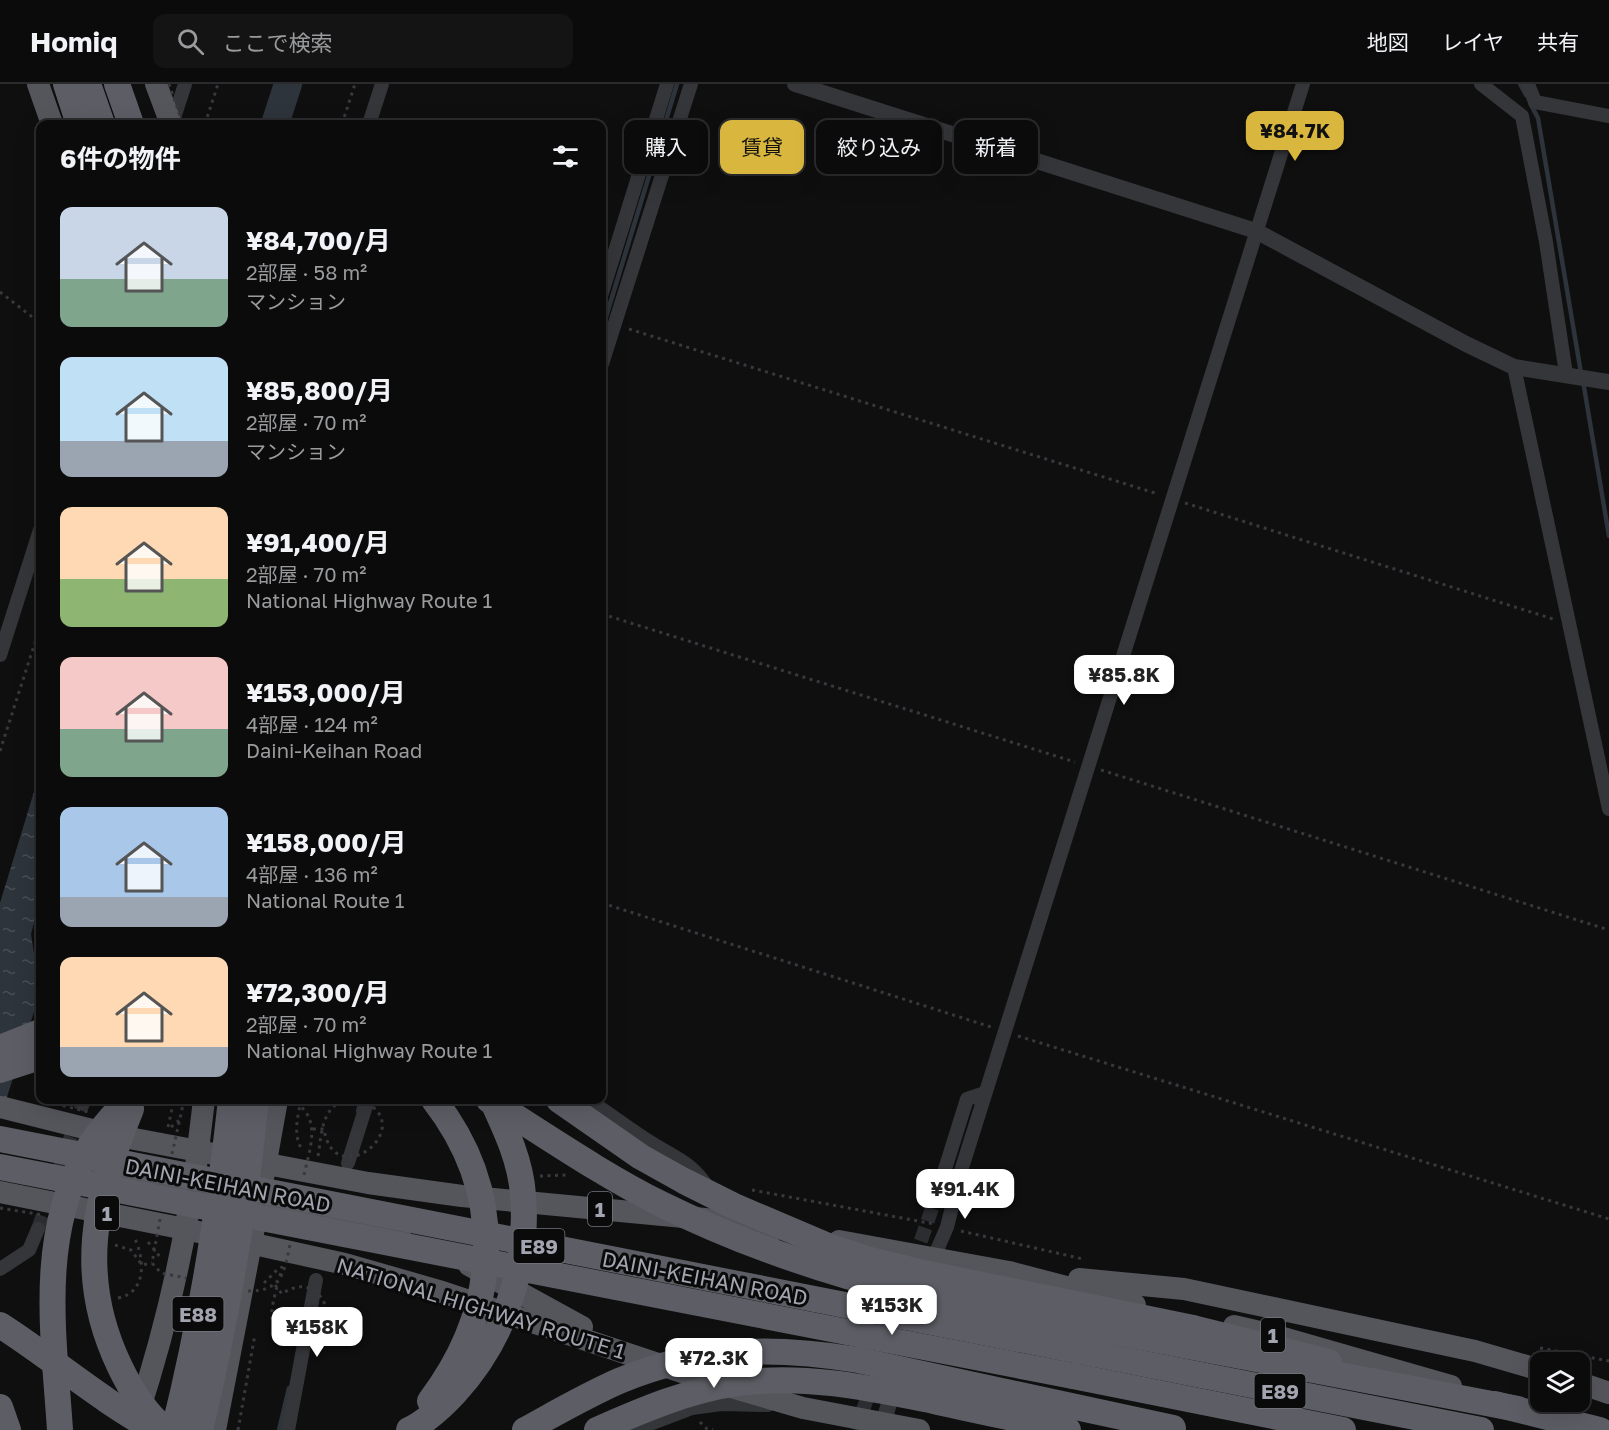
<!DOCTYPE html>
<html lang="ja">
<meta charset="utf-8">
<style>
body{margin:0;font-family:"Golos Text","Noto Sans JP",sans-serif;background:#141415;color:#f1f3f6;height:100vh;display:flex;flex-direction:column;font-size:22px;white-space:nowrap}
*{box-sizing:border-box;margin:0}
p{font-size:20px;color:#9a9b9d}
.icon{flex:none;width:33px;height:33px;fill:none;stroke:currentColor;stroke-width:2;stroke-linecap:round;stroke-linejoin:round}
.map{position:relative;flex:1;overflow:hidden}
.drawer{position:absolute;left:36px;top:36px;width:570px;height:984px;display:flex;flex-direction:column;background:#0b0b0c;border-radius:12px;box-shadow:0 6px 24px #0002,0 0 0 2px #2b2b2d}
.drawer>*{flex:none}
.hud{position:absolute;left:624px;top:36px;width:570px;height:54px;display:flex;gap:12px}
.tools{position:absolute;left:1530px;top:1268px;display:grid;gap:12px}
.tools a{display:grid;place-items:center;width:60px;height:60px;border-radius:12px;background:#0b0b0c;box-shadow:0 6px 24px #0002,0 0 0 2px #2b2b2d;font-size:30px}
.price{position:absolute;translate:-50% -51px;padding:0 14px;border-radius:12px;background:#fff;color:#222;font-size:20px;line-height:39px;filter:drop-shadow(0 2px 3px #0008)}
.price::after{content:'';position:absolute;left:50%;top:36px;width:18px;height:14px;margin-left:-9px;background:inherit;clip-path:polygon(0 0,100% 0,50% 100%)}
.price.active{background:#d9b63d;color:#111}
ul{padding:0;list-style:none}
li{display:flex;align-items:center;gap:18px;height:150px;padding:0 24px}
li span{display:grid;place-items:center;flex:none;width:168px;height:120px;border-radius:12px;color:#555}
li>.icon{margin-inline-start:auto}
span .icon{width:72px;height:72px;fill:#fffc;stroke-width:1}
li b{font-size:26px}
h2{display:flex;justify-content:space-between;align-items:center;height:72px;padding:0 24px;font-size:26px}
.tag{padding:0 21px;border-radius:12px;background:#0b0b0c;box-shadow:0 6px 24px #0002,0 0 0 2px #2b2b2d;font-size:21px;line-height:54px}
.tag.active{background:#d9b63d;color:#111}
header{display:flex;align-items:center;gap:36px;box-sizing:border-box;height:84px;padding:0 30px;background:#0b0b0c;border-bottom:2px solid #2b2b2d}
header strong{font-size:28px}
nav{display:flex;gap:33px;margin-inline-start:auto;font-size:21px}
.search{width:420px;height:54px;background:#141415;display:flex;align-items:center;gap:15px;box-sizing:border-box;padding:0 21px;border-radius:12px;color:#9a9b9d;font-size:22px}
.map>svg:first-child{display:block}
</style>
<header>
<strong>Homiq</strong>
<div class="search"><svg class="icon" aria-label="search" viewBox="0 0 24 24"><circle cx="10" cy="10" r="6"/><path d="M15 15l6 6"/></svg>ここで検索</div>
<nav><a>地図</a><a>レイヤ</a><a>共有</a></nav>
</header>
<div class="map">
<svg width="1609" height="1346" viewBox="0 0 1609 1346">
<defs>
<pattern id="water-ripples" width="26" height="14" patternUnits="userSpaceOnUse" patternTransform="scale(1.5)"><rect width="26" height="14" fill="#2e343b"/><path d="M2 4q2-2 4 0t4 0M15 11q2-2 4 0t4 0" fill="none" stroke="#494e55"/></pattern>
</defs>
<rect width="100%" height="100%" fill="#0f0f10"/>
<polygon fill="url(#water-ripples)" points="40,688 40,817 31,850 40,909 0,1035 0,819"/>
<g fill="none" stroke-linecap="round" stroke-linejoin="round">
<g stroke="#2e343b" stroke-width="4.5">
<polyline points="1520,0 1526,11"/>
<polyline points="1531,21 1538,34 1581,289"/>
<polyline points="602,246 677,0"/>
<polyline points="1583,297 1609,452"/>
<polyline points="358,1027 361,1016"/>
<polyline points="279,1346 289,1304"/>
</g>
<polyline stroke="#2e343b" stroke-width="28" points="275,40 288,0"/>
<g stroke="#2c2d30" stroke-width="14" stroke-dasharray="14 7" stroke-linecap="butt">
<polyline points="38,1145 83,1019"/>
<polyline points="914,1177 940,1101"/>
<polyline points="856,1346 872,1300"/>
</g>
<g stroke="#39393d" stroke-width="3" stroke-dasharray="3 4.5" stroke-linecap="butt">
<polyline points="205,40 218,0"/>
<polyline points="342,40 355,0"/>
<polyline points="0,208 40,239"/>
<polyline points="629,245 1158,410"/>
<polyline points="1185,419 1553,535"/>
<polyline points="602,530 1075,678"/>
<polyline points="0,667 40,543"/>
<polyline points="1101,686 1609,846"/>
<polyline points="602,819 991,943"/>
<polyline points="1018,952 1609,1135"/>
<path d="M301 1016C298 1032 292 1052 303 1067"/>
<polyline points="168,1043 174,1016"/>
<polyline points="171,1043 182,1034"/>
<path d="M318 1072C322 1049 321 1027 343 1016"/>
<polyline points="540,1092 566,1091"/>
<polyline points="752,1106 934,1140"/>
<polyline points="961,1147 1083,1175"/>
<polyline points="148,1158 161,1174"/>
<polyline points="264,1199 278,1185"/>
<path d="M118 1214C147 1209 145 1174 134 1153"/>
<polyline points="1540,1264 1609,1277"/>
<polyline points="700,1338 707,1345 713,1346"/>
<polyline points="238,1346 255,1250"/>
</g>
<g stroke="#353639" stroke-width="14">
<polyline points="1481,0 1522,32 1546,158 1566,290"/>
<polyline points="1528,0 1535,18"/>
<polyline points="1535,18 1609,32"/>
<polyline points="172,40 185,0"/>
<polyline points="369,40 382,0"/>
<polyline points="602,209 667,0"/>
<polyline points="602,280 691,0"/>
<polyline points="1514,283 1609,725"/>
<polyline points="0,571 40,446"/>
<path d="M588 1016C609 1029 629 1045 650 1058 675 1074 694 1079 710 1107"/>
<polyline points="83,1019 84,1016"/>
<polyline points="348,1079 368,1016"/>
<polyline points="940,1101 967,1015 985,1009"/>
<polyline points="934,1173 947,1143 961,1087 1303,0"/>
<polyline points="0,1185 29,1166 38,1145"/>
<polyline points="288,1346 316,1196"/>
<polyline points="634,1346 692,1324 721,1320 768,1321"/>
</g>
<g stroke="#353639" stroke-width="16">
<polyline points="795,0 1256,147 1466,260 1514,283 1609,298"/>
<polyline points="881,1346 895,1300"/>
</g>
<g stroke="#55565c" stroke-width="22">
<polyline points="38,0 52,40"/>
<polyline points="156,0 171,40"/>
<polyline points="0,1023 108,1050 368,1099 462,1112 726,1137 774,1146"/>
<polyline points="196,1082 204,1016"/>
<polyline points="91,1088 192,1107 219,1118"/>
<polyline points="263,1094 277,1016"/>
<polyline points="231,1104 259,1120 366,1141 400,1152"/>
<polyline points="0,1108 185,1145 345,1180 439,1207 700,1294 803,1324 919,1346"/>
<polyline points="839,1157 1009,1188 1135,1221"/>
<polyline points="469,1181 582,1243"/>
<polyline points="1079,1195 1184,1205 1475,1267 1540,1286"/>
<polyline points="1234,1242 1273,1251 1451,1302"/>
<polyline points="1580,1299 1609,1309"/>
<path d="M137 1333C159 1266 176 1199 188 1130"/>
<polyline points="215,1346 254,1144"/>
</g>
<g stroke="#5d5e65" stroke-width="26">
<polyline points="66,0 79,40"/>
<polyline points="88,0 102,40"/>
<polyline points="117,0 131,40"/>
<polyline points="0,964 40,948"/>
<polyline points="0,986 40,973"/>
<polyline points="1193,1244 1329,1278"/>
<polyline points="1079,1267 1481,1346"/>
<polyline points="1073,1292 1343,1346"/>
<polyline points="1495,1320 1600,1346"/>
<polyline points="0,1323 8,1346"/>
</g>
<g stroke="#39393d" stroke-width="3" stroke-dasharray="3 4.5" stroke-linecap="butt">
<polyline points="169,0 183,40"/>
<polyline points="41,1016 88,1028"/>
<path d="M289 1016C325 1030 309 1067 303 1095"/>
<path d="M313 1045H324C334 1111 422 1042 361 1016"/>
<polyline points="172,1070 184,1016"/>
<polyline points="0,1124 43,1131"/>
<polyline points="160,1135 152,1179 161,1189 186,1194"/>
<polyline points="115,1161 131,1166 142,1181 152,1179"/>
<polyline points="280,1192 282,1182"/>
<path d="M275 1201 282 1210C322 1181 348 1249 305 1258 298 1260 290 1258 283 1254 264 1241 274 1217 278 1198"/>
<path d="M248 1207C282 1207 284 1189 290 1161"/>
</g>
<g stroke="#5d5e65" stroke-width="26">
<path d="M489 1016C545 1051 601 1090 661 1120 740 1159 824 1188 910 1209L1518 1325"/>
<polyline points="559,1016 641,1073 684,1097 734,1122 828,1162 870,1176 919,1188 1193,1244"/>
<path d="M131 1025C94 1115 76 1192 120 1283 131 1306 146 1330 166 1346"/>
<polyline points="0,1055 1079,1267"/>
<polyline points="0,1083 1073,1292"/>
<path d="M0 1241C53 1275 100 1316 155 1346"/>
<path d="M430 1317C501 1223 507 1110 434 1016"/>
<path d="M60 1346C54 1253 38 1156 85 1070 96 1050 112 1032 128 1016"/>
<path d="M174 1346C201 1238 219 1126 231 1016"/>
<path d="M200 1346C226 1237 245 1127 256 1016"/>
<path d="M409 1346C427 1337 442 1323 455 1309 504 1255 529 1183 523 1111 521 1078 506 1046 492 1016"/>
<path d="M525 1346C556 1329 587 1311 619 1297 701 1263 772 1262 858 1276L1173 1344"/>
<path d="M597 1346C642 1326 689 1306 739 1299 805 1290 869 1304 934 1317 978 1327 1023 1336 1068 1346"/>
</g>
</g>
<g text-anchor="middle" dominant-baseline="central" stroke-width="6" stroke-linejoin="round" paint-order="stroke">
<g fill="#0a0a0b" stroke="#74767e" stroke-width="1.5">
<rect x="588" y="1108" width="24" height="34" rx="4.5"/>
<rect x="95" y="1112" width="24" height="34" rx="4.5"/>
<rect x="513.5" y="1145" width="51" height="34" rx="4.5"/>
<rect x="172.5" y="1213" width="51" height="34" rx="4.5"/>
<rect x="1261" y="1234" width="24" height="34" rx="4.5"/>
<rect x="1254.5" y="1290" width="51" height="34" rx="4.5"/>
</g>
<g font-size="20" font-weight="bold" fill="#a2a4af">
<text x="600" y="1125">1</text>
<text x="107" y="1129">1</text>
<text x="539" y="1162">E89</text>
<text x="198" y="1230">E88</text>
<text x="1273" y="1251">1</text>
<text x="1280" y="1307">E89</text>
</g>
<g font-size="21" fill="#a2a4af" stroke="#0a0a0b">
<text transform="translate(228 1101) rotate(11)">DAINI-KEIHAN ROAD</text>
<text transform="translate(705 1194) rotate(11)">DAINI-KEIHAN ROAD</text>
<text transform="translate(481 1224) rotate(17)">NATIONAL HIGHWAY ROUTE 1</text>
</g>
</g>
</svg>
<div class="tools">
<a><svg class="icon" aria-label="layers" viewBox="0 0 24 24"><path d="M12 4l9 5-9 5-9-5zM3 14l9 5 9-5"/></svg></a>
</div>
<b class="price active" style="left:1295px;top:78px">¥84.7K</b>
<b class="price" style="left:1124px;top:622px">¥85.8K</b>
<b class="price" style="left:965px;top:1136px">¥91.4K</b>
<b class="price" style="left:892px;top:1252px">¥153K</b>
<b class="price" style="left:317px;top:1274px">¥158K</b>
<b class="price" style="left:714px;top:1305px">¥72.3K</b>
<div class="hud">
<a class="tag">購入</a>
<a class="tag active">賃貸</a>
<a class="tag">絞り込み</a>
<a class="tag">新着</a>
</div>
<section class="drawer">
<h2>6件の物件<svg class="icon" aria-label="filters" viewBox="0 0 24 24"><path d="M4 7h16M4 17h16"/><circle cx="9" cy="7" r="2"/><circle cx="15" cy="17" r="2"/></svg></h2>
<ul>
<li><span style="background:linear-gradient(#c9d6e8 60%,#7fa58c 0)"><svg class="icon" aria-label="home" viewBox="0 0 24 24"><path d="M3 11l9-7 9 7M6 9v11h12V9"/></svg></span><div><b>¥84,700/月</b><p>2部屋 · 58 m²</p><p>マンション</p></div></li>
<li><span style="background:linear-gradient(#bfe0f5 70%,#9aa5b1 0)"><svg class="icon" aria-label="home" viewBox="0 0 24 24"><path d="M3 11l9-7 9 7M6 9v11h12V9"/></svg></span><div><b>¥85,800/月</b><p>2部屋 · 70 m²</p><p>マンション</p></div></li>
<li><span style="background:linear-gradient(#ffd9b3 60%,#8fb573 0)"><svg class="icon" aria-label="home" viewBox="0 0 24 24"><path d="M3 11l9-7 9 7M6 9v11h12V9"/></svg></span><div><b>¥91,400/月</b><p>2部屋 · 70 m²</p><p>National Highway Route 1</p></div></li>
<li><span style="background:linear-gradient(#f6c9c9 60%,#7fa58c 0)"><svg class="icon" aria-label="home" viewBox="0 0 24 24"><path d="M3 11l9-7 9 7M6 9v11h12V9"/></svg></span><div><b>¥153,000/月</b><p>4部屋 · 124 m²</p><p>Daini-Keihan Road</p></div></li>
<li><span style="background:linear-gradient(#a9c7e8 75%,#9aa5b1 0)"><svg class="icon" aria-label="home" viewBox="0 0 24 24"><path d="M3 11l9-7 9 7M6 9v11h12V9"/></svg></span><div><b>¥158,000/月</b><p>4部屋 · 136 m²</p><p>National Route 1</p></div></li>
<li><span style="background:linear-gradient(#ffd9b3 75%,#9aa5b1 0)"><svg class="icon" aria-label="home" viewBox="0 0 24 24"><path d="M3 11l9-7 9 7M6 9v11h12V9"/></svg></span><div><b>¥72,300/月</b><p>2部屋 · 70 m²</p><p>National Highway Route 1</p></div></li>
</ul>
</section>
</div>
